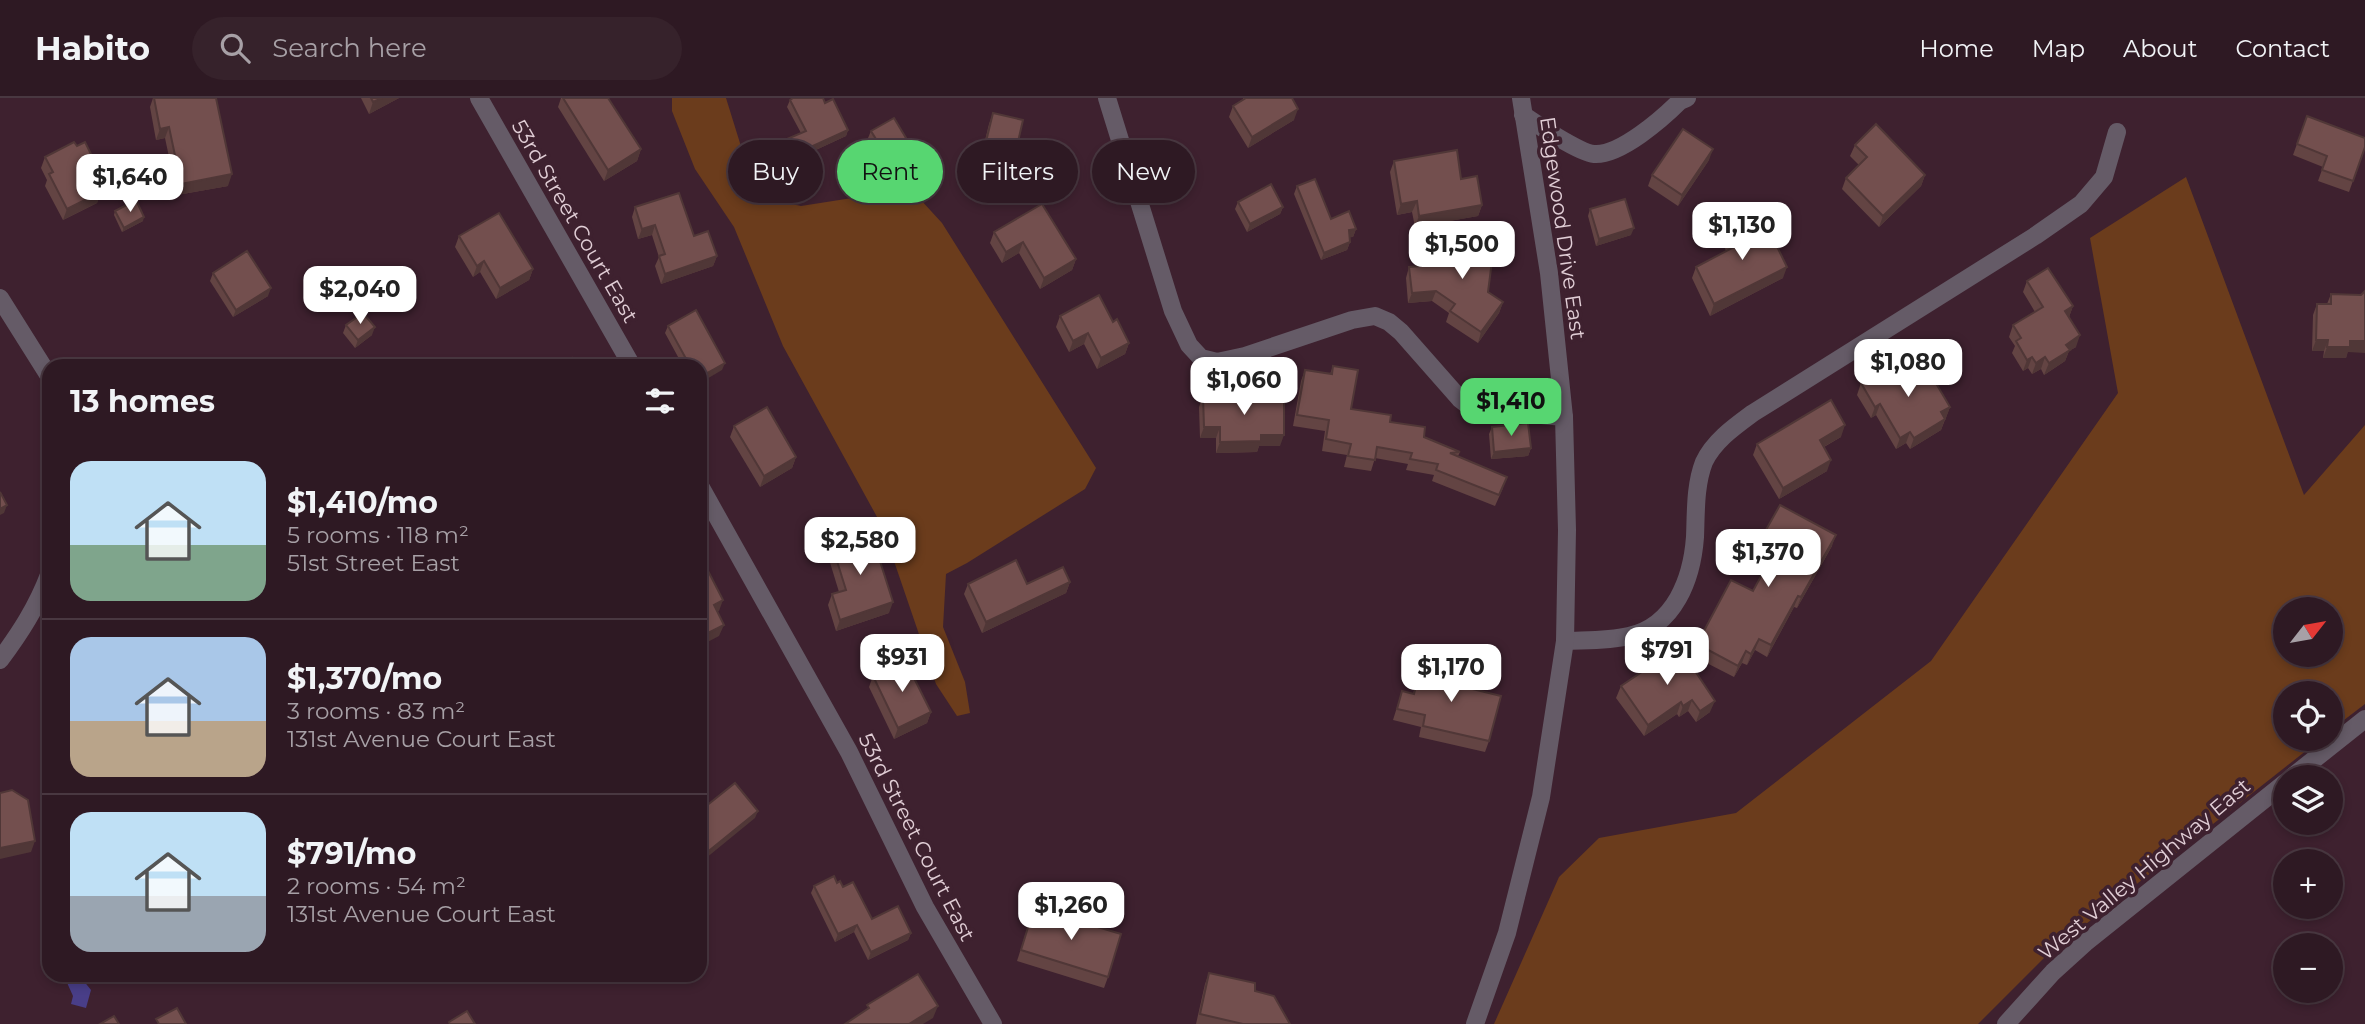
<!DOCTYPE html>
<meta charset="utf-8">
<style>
body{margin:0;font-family:Montserrat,sans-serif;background:#36222b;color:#f1f3f6;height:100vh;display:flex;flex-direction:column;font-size:26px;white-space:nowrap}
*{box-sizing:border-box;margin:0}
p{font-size:23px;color:#a7a0a6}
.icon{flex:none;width:38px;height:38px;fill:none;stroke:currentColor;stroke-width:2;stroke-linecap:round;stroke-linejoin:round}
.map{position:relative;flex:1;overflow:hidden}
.drawer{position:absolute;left:42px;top:261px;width:665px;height:623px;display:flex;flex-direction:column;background:#2e1923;border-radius:21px;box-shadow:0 4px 10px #0003,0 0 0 2px #493841}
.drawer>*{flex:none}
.top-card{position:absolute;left:728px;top:42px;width:665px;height:63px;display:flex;gap:14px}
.needle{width:46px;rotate:59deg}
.buttons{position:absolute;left:2273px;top:499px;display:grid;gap:14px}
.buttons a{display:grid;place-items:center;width:70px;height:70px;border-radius:50%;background:#2e1923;box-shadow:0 4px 10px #0003,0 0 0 2px #493841;font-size:35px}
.price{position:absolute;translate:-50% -60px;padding:0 16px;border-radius:14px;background:#fff;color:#222;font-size:23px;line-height:46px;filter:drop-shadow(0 2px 4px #0008)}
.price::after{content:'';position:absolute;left:50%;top:42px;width:21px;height:16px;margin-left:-10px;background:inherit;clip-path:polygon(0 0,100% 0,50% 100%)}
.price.selected{background:#57d671;color:#111}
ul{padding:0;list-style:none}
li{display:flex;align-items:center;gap:21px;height:175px;padding:0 28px}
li+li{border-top:2px solid #493841}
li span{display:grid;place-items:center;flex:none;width:196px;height:140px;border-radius:21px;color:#555}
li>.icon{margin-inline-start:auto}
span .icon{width:84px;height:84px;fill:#fffc;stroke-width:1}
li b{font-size:30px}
h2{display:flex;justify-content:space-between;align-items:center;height:84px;padding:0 28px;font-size:30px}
.pill{padding:0 24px;border-radius:32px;background:#2e1923;box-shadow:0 4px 10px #0003,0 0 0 2px #493841;font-size:24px;line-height:63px}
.pill.selected{background:#57d671;color:#111}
header{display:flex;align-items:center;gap:42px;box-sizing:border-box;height:98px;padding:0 35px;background:#2e1923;border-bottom:2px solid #493841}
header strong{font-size:33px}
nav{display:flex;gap:38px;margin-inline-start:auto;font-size:24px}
.search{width:490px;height:63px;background:#36222b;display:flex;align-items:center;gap:18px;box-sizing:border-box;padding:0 24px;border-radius:38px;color:#a7a0a6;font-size:26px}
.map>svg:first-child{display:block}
</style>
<header>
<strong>Habito</strong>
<div class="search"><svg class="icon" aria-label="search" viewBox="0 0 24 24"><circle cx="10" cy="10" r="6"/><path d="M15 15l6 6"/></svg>Search here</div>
<nav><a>Home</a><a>Map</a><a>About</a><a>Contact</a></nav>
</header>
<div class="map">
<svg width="2365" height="926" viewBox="0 0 2365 926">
<rect width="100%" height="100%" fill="#3e212f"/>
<g fill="#6b3c1c" fill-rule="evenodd">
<polygon points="672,0 726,0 744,58 772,102 801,108 884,95 920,101 942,125 1096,370 1085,391 967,465 946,476 943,529 965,584 970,615 957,618 936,586 882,428 783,248 734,129 695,71 672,13"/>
<path d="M2186 79 2304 397 2365 327V606L2331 632V595H2286V640L2321 641 2049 855 1978 926H1494L1559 779 1599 740 1736 715 1931 563 2118 295 2090 140ZM2286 511H2331V556H2286Z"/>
</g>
<polygon fill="#493e88" points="79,877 91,892 86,910 71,906 73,898 64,878"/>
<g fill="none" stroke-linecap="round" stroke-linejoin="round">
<g stroke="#655b67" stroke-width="18">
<polyline points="479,0 632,268"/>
<polyline points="1107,0 1173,213 1189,247 1201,260 1217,264 1245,258 1352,222 1375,218 1389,224 1401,234 1460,301 1473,311 1564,319"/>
<path d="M1523 17C1536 26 1580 55 1594 56 1620 58 1663 20 1680 3L1687 0"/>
<polyline points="0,200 49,278"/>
<polyline points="700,388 849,654 925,809 993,926"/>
<path d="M1565 543C1586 542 1608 543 1629 538 1675 528 1692 480 1695 439 1696 414 1695 387 1704 364 1714 343 1734 329 1753 315L2035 138 2081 106 2104 79 2117 34"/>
<path d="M0 562C20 535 37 509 49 477"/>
<polyline points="2292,679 2365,621"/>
<polyline points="1475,926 1507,835 1541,699 1565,543 1567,432 1564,319 1549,175 1521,0"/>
<polyline points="2006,926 2053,874 2085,845 2286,684"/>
</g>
</g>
<g fill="#634443">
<polygon points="153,0 216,0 228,88 177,97 165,40 156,42 150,9"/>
<polygon points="361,0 399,0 369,16"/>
<polygon points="561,0 608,0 641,51 637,63 604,83 558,9"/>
<polygon points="1243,0 1292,0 1294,22 1248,50 1229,19 1233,8 1243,2"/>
<polygon points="790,2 825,5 848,32 846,38 766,75 759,59 761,52 801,35 787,9"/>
<polygon points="993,15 1021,78 1017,89 976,79 989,26"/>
<polygon points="2307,18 2365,49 2349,94 2318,83 2323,69 2293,57"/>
<polygon points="871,33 906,40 904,48 881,61 868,40"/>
<polygon points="1855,47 1925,77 1921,88 1879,129 1842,91 1846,80 1859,67 1850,58"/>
<polygon points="45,59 88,70 101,94 97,105 63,122 45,88 47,82 41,70"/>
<polygon points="1709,62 1678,108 1648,88 1652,77"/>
<polygon points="1394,63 1461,81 1482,107 1478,118 1415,129 1412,114 1397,117 1390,74"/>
<polygon points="1297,88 1331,121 1356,131 1353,139 1349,139 1350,144 1347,152 1321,162 1294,96"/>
<polygon points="1238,104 1283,109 1280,116 1247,134 1235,111"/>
<polygon points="635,109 694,138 717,158 713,168 661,186 655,168 659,159 652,137 638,141 632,119"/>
<polygon points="1590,111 1631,137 1596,148 1588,118"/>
<polygon points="115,113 143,123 122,134 114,117"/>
<polygon points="994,134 1076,161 1072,172 1040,191 1019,155 1002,165 990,145"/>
<polygon points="1728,137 1783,180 1710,218 1692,180 1696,169 1726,153 1724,148"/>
<polygon points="459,138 533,171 529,182 496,201 480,174 473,179 455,149"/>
<polygon points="1447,142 1488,194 1503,204 1499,215 1478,245 1446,224 1449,215 1432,203 1408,205 1406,180 1409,169 1442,166 1443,152"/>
<polygon points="213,175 268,198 233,219 210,183"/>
<polygon points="2027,183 2073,208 2069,219 2076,249 2069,253 2065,263 2044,277 2041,271 2032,276 2028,270 2023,273 2012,255 2015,248 2009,239 2013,227 2035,214 2023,194"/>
<polygon points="2331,196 2361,197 2346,260 2323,260 2324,253 2312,253 2313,217 2317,206 2327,206"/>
<polygon points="1060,218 1113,224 1129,245 1125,256 1097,271 1084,246 1069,254 1056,229"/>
<polygon points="346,227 372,237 355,250 343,235"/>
<polygon points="668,228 722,272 700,268 683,268 665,235"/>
<polygon points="1333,268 1351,311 1390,324 1460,354 1458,358 1503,390 1495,408 1432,383 1434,377 1406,372 1408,366 1375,360 1371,373 1344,369 1347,357 1322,353 1325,333 1293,328 1301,283 1305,272 1330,276"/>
<polygon points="1898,281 1950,309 1941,332 1910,351 1906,345 1896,351 1876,317 1871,320 1857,297 1861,285"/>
<polygon points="1203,298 1261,304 1280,348 1259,348 1257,354 1216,355 1216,340 1200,340 1199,309"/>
<polygon points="734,328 796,359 792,370 760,389 730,339"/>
<polygon points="1492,329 1531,350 1528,358 1491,361 1489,336"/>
<polygon points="1841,339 1824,349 1827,373 1779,401 1753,357 1757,346"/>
<polygon points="1762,439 1832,448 1797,510 1794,509 1767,559 1755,552 1747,567 1742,565 1734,579 1693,558 1697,546 1753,493 1773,458 1758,450"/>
<polygon points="832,447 889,515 836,533 828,507 832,496 839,494 828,458"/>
<polygon points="1070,484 1066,495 982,535 964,496 968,486"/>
<polygon points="1679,549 1710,614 1696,624 1688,613 1679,619 1677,616 1644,638 1616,600 1621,588"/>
<polygon points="1422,563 1452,586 1489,643 1485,654 1419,639 1421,629 1393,622 1402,593 1413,596"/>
<polygon points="873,578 931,614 927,625 894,641 869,589"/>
<polygon points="814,788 843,789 872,821 911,835 908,842 868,862 854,834 835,844 811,795"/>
<polygon points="1034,810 1108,879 1104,890 1017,863"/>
<polygon points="1209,875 1255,893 1290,926 1196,926 1205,886"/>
<polygon points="465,877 475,877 471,882"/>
</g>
<g fill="#503737">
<polygon points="382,0 399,0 369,16 373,4"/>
<polygon points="1298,11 1294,22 1248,50 1252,39"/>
<polygon points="169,29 165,40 156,42 160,31"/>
<polygon points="848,32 846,38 766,75 769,68"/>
<polygon points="906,40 904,48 881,61 884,54"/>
<polygon points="641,51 637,63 604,83 608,72"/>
<polygon points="1713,51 1709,62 1678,108 1682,97"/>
<polygon points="92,58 88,70 84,62"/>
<polygon points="232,76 228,88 177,97 181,86"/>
<polygon points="1925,77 1921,88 1879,129 1883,118"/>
<polygon points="101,94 97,105 63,122 67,111"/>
<polygon points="1417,103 1412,114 1397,117 1401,106"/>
<polygon points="1482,107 1478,118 1415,129 1419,118"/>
<polygon points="1283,109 1280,116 1247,134 1250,126"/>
<polygon points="144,119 143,123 122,134 124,130"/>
<polygon points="655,127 652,137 638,141 642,131"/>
<polygon points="1634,130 1631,137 1596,148 1599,141"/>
<polygon points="1356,131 1353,139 1346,140 1349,132"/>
<polygon points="1023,144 1019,155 1002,165 1006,154"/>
<polygon points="1350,144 1347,152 1321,162 1324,155"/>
<polygon points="717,158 713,168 661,186 665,176"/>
<polygon points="1076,161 1072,172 1040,191 1044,180"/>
<polygon points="484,163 480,174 473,179 477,168"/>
<polygon points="1787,169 1783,180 1710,218 1714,206"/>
<polygon points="533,171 529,182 496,201 500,190"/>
<polygon points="271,190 268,198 233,219 236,212"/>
<polygon points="1436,193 1432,203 1408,205 1412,195"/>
<polygon points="1503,204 1499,215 1478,245 1481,234"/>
<polygon points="2073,208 2069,219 2065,213"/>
<polygon points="375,229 372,237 355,250 358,242"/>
<polygon points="1088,235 1084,246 1069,254 1073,243"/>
<polygon points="2080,237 2076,249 2069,253 2065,263 2044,277 2049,265 2066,247"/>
<polygon points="2316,242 2328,242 2324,253 2312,253"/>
<polygon points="2350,243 2365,243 2365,255 2348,254 2346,260 2323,260 2327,249"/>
<polygon points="1129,245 1125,256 1097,271 1101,260"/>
<polygon points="2032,259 2028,270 2023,273 2027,262"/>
<polygon points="2045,259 2041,271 2032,276 2036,265"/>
<polygon points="725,265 722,272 700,285 700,279"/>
<polygon points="1880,306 1876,317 1871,320 1875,309"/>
<polygon points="1950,309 1946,320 1937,326 1941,314"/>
<polygon points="1945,321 1941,332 1910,351 1914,340"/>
<polygon points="1845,327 1841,339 1816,353 1820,342"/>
<polygon points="1204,329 1220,329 1216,340 1200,340"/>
<polygon points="1910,334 1906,345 1896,351 1900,340"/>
<polygon points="1261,337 1284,337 1280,348 1259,348 1257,354 1216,355 1220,344"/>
<polygon points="1531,350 1528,358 1491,361 1494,354"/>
<polygon points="796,359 792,370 760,389 764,378"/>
<polygon points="1831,362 1827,373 1779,401 1783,390"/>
<polygon points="7,407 4,415 0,417 0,411"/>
<polygon points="1836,437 1832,448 1797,510 1801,499"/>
<polygon points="1070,484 1066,495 982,535 986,524"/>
<polygon points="1798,498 1794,509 1767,559 1771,547"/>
<polygon points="723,502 719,513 710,518 714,507"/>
<polygon points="893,504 889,515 836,533 840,522"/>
<polygon points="724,527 719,538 700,548 700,539"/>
<polygon points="1759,541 1755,552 1747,567 1751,556"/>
<polygon points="1746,553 1742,565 1734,579 1738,568"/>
<polygon points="1692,602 1688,613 1679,619 1683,608"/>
<polygon points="1715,603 1710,614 1696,624 1700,613"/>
<polygon points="1681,604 1677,616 1644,638 1648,627"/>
<polygon points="931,614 927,625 894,641 898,630"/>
<polygon points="758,713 755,720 700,765 700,760"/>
<polygon points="35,743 31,754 0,761 0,750"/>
<polygon points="857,827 854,834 835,844 838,836"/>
<polygon points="911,835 908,842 868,862 871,854"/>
<polygon points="938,908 933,920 923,926 909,926"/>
</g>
<g fill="#734f4e" stroke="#503737" stroke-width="2">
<polygon points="154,0 216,0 232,76 181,86 169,29 160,31"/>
<polygon points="371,0 382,0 373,4"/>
<polygon points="563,0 608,0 641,51 608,72"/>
<polygon points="793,0 823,0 825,5 833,1 848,32 769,68 761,52 806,33 790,2"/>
<polygon points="1246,0 1292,0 1298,11 1252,39 1233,8"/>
<polygon points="993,15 1023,22 1017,48 1028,51 1021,78 980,68"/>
<polygon points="2307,18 2365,40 2365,49 2353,83 2322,72 2327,58 2297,46"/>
<polygon points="894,20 906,40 884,54 871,33"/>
<polygon points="1876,26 1925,77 1883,118 1846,80 1867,59 1855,47"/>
<polygon points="1683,31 1713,51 1682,97 1652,77"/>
<polygon points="74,44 77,48 85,44 92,58 84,62 101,94 67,111 49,76 53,74 45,59"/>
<polygon points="1457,52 1461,81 1477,78 1482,107 1419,118 1417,103 1401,106 1394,63"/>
<polygon points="1315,81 1331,121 1349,113 1356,131 1349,132 1350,144 1324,155 1297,88"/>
<polygon points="1271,86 1283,109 1250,126 1238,104"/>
<polygon points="679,95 694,138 708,133 717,158 665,176 659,158 665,156 655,127 642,131 635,109"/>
<polygon points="1625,101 1634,130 1599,141 1590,111"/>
<polygon points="136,102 144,119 124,130 115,113"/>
<polygon points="1042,106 1076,161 1044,180 1023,144 1006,154 994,134"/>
<polygon points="499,115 533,171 500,190 484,163 477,168 459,138"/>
<polygon points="1763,120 1787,169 1714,206 1696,169 1734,149 1728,137"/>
<polygon points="1447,142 1494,147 1488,194 1503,204 1481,234 1450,213 1455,206 1436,193 1412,195 1409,169 1444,166"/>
<polygon points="247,153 271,190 236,212 213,175"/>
<polygon points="2048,170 2073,208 2065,213 2080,237 2066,247 2070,252 2049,265 2045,259 2036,265 2032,259 2027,262 2016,243 2021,240 2013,227 2043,209 2027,183"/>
<polygon points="2365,193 2365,243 2350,243 2350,249 2327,249 2328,242 2316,242 2317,206 2331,206 2331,196 2361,197"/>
<polygon points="1099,197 1113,224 1117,221 1129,245 1101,260 1088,235 1073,243 1060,218"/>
<polygon points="696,212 725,265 700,279 700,268 690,268 668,228"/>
<polygon points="363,215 375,229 358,242 346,227"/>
<polygon points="572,260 576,268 558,268"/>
<polygon points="1924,265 1950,309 1941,314 1945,321 1914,340 1910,334 1900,340 1880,306 1875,309 1861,285 1891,267 1898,281"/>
<polygon points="1333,268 1358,272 1351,311 1391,317 1390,324 1425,329 1424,339 1460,354 1450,355 1507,379 1499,397 1436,372 1438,366 1410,361 1412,355 1377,349 1375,362 1348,358 1351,346 1326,341 1329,322 1297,317 1305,272 1332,276"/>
<polygon points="1261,297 1261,304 1284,303 1284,337 1261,337 1261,343 1220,344 1220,329 1204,329 1203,298"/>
<polygon points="1831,302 1845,327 1820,342 1831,362 1783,390 1757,346"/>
<polygon points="767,309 796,359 764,378 734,328"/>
<polygon points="1528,325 1531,350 1494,354 1492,329"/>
<polygon points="0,394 7,407 0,411"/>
<polygon points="1780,407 1836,437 1801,499 1798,498 1771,547 1759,541 1751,556 1746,553 1738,568 1697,546 1731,482 1753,493 1778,447 1762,439"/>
<polygon points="871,435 893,504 840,522 832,496 846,492 832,447"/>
<polygon points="1016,462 1027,486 1063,469 1070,484 986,524 968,486"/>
<polygon points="705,467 723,502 714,507 724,527 700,539 700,469"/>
<polygon points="1679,549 1715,603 1700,613 1692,602 1683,608 1681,604 1648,627 1621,588"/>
<polygon points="905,562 931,614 898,630 873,578"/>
<polygon points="1422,563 1456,571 1452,586 1501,598 1489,643 1423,628 1425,617 1397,611 1402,593 1414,596"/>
<polygon points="735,685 758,713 700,760 700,708 705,709"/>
<polygon points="12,692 28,702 35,743 0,750 0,695"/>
<polygon points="834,778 837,785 840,783 843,789 853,784 872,821 898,808 911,835 871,854 857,827 838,836 814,788"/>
<polygon points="1034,810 1121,836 1108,879 1021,852"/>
<polygon points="1209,875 1255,885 1255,893 1274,898 1290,926 1243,926 1200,916"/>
<polygon points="918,876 938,908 909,926 845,926 869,910 867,907"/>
<polygon points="177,910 186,926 159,926 156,921"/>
<polygon points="467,913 475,926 450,926 449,924"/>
<polygon points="114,918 119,926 100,926"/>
</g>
<g text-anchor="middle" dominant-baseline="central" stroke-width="7" stroke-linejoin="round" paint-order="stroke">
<g font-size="21" fill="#e1ced6" stroke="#3e212f">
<text transform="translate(575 123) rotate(60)">53rd Street Court East</text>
<text transform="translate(1563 130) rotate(82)">Edgewood Drive East</text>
<text transform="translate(917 739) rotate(63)">53rd Street Court East</text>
<text transform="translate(2144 771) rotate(-40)">West Valley Highway East</text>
</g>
</g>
</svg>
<div class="buttons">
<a><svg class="needle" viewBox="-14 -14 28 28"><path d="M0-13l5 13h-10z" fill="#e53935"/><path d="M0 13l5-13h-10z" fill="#a7a0a6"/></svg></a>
<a><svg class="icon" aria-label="locate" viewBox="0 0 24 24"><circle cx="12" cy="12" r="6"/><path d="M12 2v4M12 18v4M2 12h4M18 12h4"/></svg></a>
<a><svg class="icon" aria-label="layers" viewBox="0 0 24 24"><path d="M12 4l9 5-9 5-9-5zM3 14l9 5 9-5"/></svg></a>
<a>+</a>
<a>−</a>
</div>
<b class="price" style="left:130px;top:116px">$1,640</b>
<b class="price" style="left:1742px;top:164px">$1,130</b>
<b class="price" style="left:1462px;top:183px">$1,500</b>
<b class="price" style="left:360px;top:228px">$2,040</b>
<b class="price" style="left:1908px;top:301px">$1,080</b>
<b class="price" style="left:1244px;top:319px">$1,060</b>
<b class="price selected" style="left:1511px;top:340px">$1,410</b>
<b class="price" style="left:860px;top:479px">$2,580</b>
<b class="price" style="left:1768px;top:491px">$1,370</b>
<b class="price" style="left:1667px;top:589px">$791</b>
<b class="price" style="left:902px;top:596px">$931</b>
<b class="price" style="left:1451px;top:606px">$1,170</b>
<b class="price" style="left:1071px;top:844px">$1,260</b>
<div class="top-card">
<a class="pill">Buy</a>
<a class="pill selected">Rent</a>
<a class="pill">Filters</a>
<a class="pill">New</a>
</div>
<section class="drawer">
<h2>13 homes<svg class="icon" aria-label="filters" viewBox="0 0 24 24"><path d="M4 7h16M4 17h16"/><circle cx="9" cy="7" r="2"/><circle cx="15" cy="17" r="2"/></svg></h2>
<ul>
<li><span style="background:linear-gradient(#bfe0f5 60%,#7fa58c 0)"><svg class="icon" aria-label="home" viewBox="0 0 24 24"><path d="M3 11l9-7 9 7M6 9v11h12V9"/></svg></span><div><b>$1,410/mo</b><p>5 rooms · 118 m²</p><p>51st Street East</p></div></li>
<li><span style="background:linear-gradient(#a9c7e8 60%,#b9a48a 0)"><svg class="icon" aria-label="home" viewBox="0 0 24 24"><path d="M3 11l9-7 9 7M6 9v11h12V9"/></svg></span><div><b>$1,370/mo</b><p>3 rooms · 83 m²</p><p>131st Avenue Court East</p></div></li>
<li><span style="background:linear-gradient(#bfe0f5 60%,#9aa5b1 0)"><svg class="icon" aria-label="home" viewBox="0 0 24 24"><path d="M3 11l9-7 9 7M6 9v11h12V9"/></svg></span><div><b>$791/mo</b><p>2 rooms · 54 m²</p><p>131st Avenue Court East</p></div></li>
</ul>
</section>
</div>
